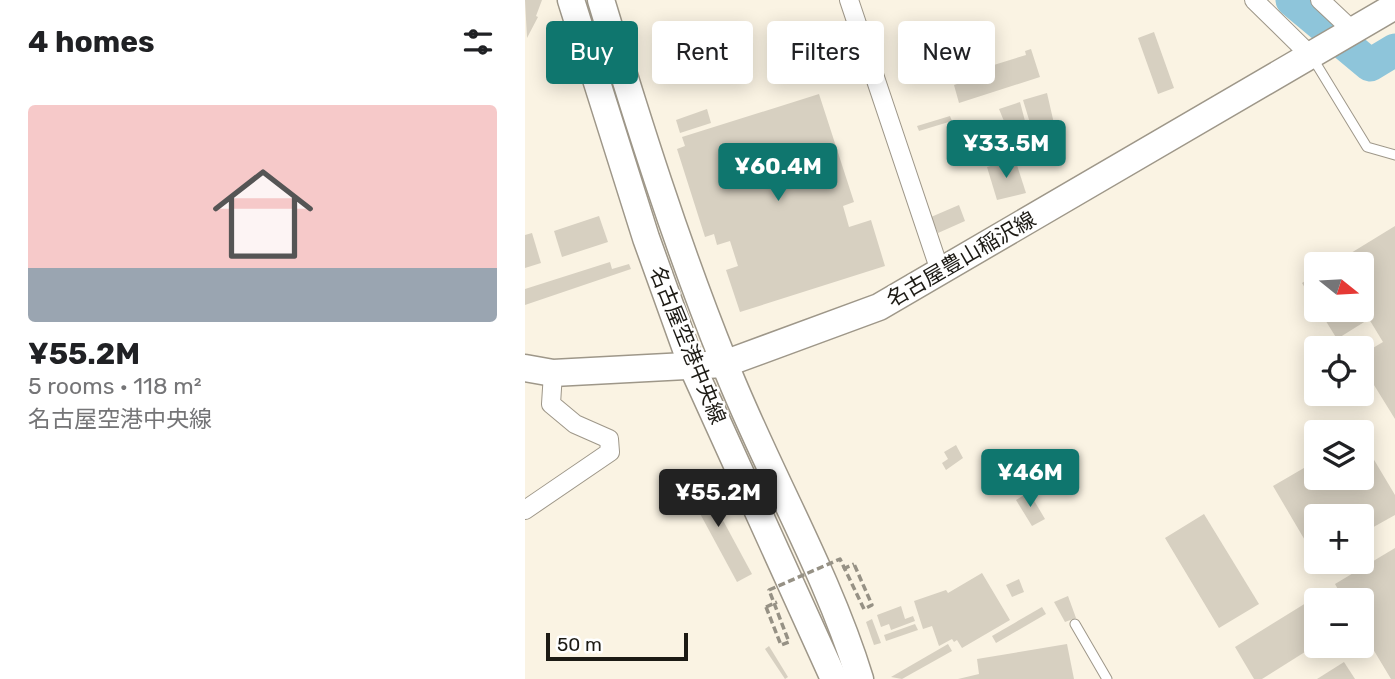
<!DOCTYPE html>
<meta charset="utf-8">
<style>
body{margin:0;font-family:Rubik,"Noto Sans JP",sans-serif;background:#f2f2f2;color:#202124;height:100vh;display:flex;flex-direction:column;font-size:26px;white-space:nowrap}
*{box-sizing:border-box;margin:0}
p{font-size:23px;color:#757577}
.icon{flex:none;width:38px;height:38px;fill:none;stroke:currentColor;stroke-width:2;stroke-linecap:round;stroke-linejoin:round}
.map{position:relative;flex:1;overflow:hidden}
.side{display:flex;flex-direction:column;background:#fff;width:525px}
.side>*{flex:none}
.banner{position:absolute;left:21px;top:21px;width:665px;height:63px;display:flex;gap:14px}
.needle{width:46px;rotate:108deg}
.fabs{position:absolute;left:779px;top:252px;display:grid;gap:14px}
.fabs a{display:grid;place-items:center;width:70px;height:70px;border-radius:7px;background:#fff;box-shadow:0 4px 18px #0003;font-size:35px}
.scale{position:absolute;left:21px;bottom:18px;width:142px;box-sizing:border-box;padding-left:7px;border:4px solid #1c1a14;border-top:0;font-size:19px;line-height:24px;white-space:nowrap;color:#1c1a14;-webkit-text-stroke:5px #fff;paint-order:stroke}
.price{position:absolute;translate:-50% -60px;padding:0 16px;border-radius:7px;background:#0f766e;color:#fff;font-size:23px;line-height:46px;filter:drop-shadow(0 2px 4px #0008)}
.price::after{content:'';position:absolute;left:50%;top:42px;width:21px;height:16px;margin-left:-10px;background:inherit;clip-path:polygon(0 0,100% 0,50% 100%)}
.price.selected{background:#222;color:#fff}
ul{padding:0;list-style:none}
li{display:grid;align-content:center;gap:14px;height:371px;padding:0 28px}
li+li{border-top:2px solid #e0e0e0}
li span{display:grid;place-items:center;height:217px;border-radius:7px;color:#555}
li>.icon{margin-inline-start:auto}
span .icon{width:126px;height:126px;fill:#fffc;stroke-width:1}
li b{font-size:30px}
h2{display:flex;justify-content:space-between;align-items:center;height:84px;padding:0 28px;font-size:30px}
.tag{padding:0 24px;border-radius:7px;background:#fff;box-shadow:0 4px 18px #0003;font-size:24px;line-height:63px}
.tag.selected{background:#0f766e;color:#fff}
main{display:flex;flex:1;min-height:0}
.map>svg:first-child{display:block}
</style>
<main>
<section class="side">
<h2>4 homes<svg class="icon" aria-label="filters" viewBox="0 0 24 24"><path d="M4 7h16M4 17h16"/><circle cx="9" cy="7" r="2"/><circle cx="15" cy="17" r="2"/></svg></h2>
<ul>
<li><span style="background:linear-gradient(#f6c9c9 75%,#9aa5b1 0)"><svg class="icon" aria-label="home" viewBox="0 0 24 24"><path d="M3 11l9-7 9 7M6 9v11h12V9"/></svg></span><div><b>¥55.2M</b><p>5 rooms · 118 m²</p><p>名古屋空港中央線</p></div></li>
</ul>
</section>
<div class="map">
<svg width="870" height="679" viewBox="0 0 870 679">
<rect width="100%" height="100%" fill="#faf3e3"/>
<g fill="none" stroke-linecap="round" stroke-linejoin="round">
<polyline stroke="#8ec5da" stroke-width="33" points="767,0 845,65 870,50"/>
</g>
<g fill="#d7d0c1">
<polygon points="0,0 17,0 11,16 13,17 2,38"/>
<polygon points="629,32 649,88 633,94 613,38"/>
<polygon points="506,49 515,77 434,103 429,85 432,84 430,77 501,55 500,51"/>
<polygon points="522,93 530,128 505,136 501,124 505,123 498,100"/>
<polygon points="294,94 329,202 318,206 324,227 346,220 360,266 215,312 201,270 213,266 205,241 192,245 189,234 180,237 152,149 160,146 157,137"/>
<polygon points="495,102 500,121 496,123 497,127 483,131 474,109"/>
<polygon points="182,109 186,123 155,133 151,120"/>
<polygon points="425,116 427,121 394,131 392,126"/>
<polygon points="490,159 501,193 472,200 462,167"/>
<polygon points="434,205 440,221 413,233 406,217"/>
<polygon points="74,216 83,242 37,257 29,231"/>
<polygon points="870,226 870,419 836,364 836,355 858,342 844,319 812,339 794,310 836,310 836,264 808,264"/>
<polygon points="7,233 16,263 0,268 0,235"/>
<polygon points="85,262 87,269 104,264 106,269 0,305 0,289"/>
<polygon points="791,274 791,306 777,283"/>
<polygon points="836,438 870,495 870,515 836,534 836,516 791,516 791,559 748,486 791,461 791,478 836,478"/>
<polygon points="431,445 438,458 421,470 417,463 423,459 419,452"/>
<polygon points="174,476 227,574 212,582 159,484"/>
<polygon points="504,492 520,519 507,526 491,500"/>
<polygon points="679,514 734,604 694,628 640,538"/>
<polygon points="870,548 870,679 866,679 836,629 836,600 819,600 810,584"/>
<polygon points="457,573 485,620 437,648 432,640 429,642 427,639 414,646 407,626 398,629 389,601 421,590 423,593"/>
<polygon points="494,579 499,592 487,597 481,585"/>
<polygon points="543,596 551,618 540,622 529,602"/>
<polygon points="781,603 791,620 791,645 737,679 729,679 710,647"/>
<polygon points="376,606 380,619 388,616 390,621 366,630 364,624 356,627 352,615"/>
<polygon points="517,607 521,614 471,643 467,636"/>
<polygon points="347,619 356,643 349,645 341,622"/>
<polygon points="390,624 393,630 361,641 359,635"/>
<polygon points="423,644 427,651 377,679 366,677"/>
<polygon points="542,644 549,679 433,679 454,674 452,659"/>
<polygon points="244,646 263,677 260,679 240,649"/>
<polygon points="819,662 830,679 792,679"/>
</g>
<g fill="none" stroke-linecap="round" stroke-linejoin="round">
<defs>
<g id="lane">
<polyline points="787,57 842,147 870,155"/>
<polyline points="550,624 582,679"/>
</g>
<g id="street">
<polyline points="324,0 415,271"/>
<polyline points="729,0 786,56"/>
<polyline points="795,0 828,31"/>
<polyline points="0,510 85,452 84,439 50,424 26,404 28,373"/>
</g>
<g id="secondary">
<polyline points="46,0 121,238 167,366 309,679"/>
<path d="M76 0C113 122 151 243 199 362 241 469 301 569 335 679"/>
<polyline points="0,368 28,373 199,364 354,307 870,6"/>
</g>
</defs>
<use href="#lane" stroke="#9e9789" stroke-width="11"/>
<use href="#street" stroke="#9e9789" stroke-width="20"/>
<use href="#secondary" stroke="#9e9789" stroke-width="29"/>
<g stroke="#969185" stroke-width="3.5" stroke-dasharray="7 3.5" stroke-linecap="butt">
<polyline points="318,569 329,564"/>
<polyline points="241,607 252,602"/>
</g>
<use href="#lane" stroke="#fff" stroke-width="9"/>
<use href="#street" stroke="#fff" stroke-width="18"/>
<use href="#secondary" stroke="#fff" stroke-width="26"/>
<polyline stroke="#969185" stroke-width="3.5" stroke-dasharray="7 3.5" stroke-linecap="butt" points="241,607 256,645 264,642 244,590 315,559 339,609 347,605 329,564"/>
</g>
<g text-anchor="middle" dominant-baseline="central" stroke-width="5" stroke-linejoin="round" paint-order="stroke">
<g font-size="21" fill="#1c1a14" stroke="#fff">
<text transform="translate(436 259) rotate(-30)">名古屋豊山稲沢線</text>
<text transform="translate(163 345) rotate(68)">名古屋空港中央線</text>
</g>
</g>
</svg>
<div class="fabs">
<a><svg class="needle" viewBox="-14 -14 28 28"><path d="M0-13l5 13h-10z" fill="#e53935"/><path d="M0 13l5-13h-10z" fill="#757577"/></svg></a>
<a><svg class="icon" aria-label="locate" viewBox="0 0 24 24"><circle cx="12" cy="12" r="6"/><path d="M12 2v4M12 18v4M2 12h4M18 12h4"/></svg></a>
<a><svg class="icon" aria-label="layers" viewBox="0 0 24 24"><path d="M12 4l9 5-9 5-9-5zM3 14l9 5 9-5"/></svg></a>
<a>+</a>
<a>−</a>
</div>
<div class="scale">50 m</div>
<b class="price" style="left:481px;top:180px">¥33.5M</b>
<b class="price" style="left:253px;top:203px">¥60.4M</b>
<b class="price" style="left:505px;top:509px">¥46M</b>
<b class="price selected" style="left:193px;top:529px">¥55.2M</b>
<div class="banner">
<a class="tag selected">Buy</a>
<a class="tag">Rent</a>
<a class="tag">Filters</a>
<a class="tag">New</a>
</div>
</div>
</main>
